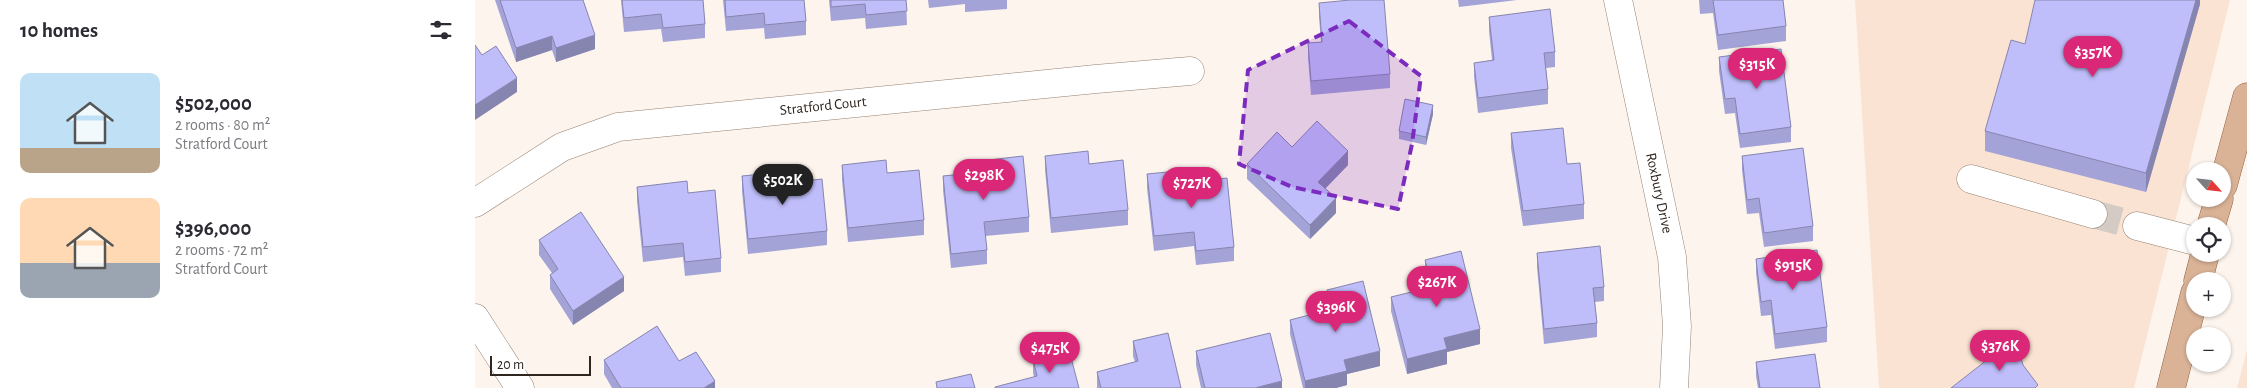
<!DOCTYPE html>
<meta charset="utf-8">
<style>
body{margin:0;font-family:"Alegreya Sans",sans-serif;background:#f2f2f3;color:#2b2b33;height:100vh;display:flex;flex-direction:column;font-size:19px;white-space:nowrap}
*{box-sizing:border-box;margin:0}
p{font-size:16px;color:#7c7c81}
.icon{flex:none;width:28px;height:28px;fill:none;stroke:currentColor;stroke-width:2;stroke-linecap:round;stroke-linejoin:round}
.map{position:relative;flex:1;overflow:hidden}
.panel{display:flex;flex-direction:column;background:#fff;width:475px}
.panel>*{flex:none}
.needle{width:32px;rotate:117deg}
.fabs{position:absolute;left:1711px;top:162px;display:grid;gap:10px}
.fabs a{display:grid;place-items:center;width:45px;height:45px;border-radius:50%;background:#fff;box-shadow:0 1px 4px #0004;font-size:25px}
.scale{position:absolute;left:15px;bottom:12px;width:101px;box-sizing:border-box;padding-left:5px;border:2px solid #2f2620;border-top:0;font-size:14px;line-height:18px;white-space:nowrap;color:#2f2620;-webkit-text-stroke:4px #fff;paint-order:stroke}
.price{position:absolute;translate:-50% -42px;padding:0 11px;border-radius:18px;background:#db2777;color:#fff;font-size:16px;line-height:32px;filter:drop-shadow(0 1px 2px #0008)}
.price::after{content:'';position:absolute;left:50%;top:30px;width:15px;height:11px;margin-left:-8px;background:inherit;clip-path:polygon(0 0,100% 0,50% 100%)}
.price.on{background:#222;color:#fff}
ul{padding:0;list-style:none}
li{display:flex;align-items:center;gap:15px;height:125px;padding:0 20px}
li span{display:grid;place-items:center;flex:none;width:140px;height:100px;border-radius:10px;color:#555}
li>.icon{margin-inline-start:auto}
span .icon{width:60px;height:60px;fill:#fffc;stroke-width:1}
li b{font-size:21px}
h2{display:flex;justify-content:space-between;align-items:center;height:60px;padding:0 20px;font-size:21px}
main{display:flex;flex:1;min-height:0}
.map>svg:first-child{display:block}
</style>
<main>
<section class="panel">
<h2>10 homes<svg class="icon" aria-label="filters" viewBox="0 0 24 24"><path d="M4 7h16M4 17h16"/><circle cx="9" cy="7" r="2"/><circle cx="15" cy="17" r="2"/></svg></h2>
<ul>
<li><span style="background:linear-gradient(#bfe0f5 75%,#b9a48a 0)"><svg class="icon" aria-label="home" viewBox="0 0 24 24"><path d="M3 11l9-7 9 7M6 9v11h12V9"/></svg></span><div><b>$502,000</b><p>2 rooms · 80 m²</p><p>Stratford Court</p></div></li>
<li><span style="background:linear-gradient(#ffd9b3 65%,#9aa5b1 0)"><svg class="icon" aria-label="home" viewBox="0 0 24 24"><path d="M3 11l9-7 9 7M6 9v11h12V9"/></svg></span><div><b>$396,000</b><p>2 rooms · 72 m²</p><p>Stratford Court</p></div></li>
</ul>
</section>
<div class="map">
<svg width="1772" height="388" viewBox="0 0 1772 388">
<rect width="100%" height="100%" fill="#fdf4ed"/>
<g fill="#fbe3d3">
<polygon points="1380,0 1755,0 1659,388 1404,388"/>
<polygon points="1772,350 1772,388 1762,388"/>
</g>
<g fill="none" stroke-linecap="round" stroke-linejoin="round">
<polyline stroke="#d4cbc4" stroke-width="28" stroke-dasharray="28 14" stroke-linecap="butt" points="1618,214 1662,226"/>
<defs>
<g id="minor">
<polyline points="1143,0 1197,257 1202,326 1199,388"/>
<polyline points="1496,179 1618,214"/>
<polyline points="0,203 87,147 143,127 621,79 715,71"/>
<polyline points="1662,226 1720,241"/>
<polyline points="0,318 45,388"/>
</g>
<g id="major">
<polyline points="1748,185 1772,97"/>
<polyline points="1736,226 1744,199"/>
<polyline points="1723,281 1730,254"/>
<polyline points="1696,388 1720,293"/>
</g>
</defs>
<use href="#minor" stroke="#958172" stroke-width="29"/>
<use href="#major" stroke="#8e6140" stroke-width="29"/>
<use href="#minor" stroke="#fff" stroke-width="28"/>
<use href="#major" stroke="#dab397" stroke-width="28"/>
</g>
<g fill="#a4a3d7">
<polygon points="20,0 108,0 120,49 81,62 77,50 41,62"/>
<polygon points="146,0 228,0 230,24 230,38 188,42 186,29 149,32"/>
<polygon points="248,0 329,0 331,21 331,35 290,39 289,28 251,31"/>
<polygon points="354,0 431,0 432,25 391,29 390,18 356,21"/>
<polygon points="453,0 532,0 532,9 490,12 490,4 454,8"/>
<polygon points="983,0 1042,0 984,7"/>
<polygon points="1224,0 1308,0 1311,26 1311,41 1243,50 1238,13 1225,14"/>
<polygon points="1725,0 1725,4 1671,192 1510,151 1510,131 1550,44"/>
<polygon points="844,3 915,74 915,88 836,95 833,58 833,43 846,42 844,17"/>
<polygon points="1014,17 1080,52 1080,67 1071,68 1073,89 1073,104 1003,113 999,77 999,63 1017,60 1014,31"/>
<polygon points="1244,57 1316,127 1316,142 1265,148 1260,113 1250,114 1244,71"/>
<polygon points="958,114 951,145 924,139 924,131"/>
<polygon points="1036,133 1092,164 1109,204 1109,219 1048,226 1036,148"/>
<polygon points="817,147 873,165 850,189 861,213 835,239 772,179 772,164"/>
<polygon points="570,156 614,164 653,210 653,225 576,233 570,170"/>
<polygon points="1267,156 1338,226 1338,241 1289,247 1284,213 1272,214 1267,170"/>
<polygon points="505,161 554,217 554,232 510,236 512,250 512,264 476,268 468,190 468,176 505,172"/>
<polygon points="367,165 412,173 449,220 449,235 373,242 367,180"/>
<polygon points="672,174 714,182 759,247 759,261 721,265 719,246 679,251 672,188"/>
<polygon points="267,176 310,183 352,231 352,245 273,254 267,191"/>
<polygon points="162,187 213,193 246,258 246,272 210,276 208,257 168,262 162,201"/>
<polygon points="64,240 149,291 98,325 75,289 75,275 77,273 64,255"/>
<polygon points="1062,253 1129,287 1129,301 1120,302 1122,323 1122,337 1069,344 1062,267"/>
<polygon points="1281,259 1352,327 1352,342 1300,349 1296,315 1286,316 1281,273"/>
<polygon points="950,260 1005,344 972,352 972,364 932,374 916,311 916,297 954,288 950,274"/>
<polygon points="852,290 905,366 872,374 872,385 861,388 828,388 815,334 815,320 854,310 852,305"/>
<polygon points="658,341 706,388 622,388 622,372 660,362 658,356"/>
<polygon points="721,351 807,388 726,388 721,365"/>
<polygon points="558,359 604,388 559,377 558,373"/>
<polygon points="129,360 204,361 240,388 137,388 129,374"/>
<polygon points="1281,362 1345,388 1283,388 1281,376"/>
</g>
<g fill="#8685af">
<polygon points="1721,0 1725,0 1725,4 1671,192 1671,173"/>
<polygon points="120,35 120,49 81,62 81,48"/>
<polygon points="77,36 77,50 41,62 41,48"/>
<polygon points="42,78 42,92 0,120 0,105"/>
<polygon points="958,105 958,114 951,145 951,137"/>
<polygon points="873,151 873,165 843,196 843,182"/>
<polygon points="861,198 861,213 835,239 835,225"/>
<polygon points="149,277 149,291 98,325 98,311"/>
<polygon points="1005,329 1005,344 972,352 972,364 932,374 932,359 969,338"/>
<polygon points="905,351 905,366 872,374 872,385 861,388 830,388 830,381 869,360"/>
<polygon points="240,381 240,388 229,388"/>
<polygon points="807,381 807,388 780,388"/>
</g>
<g fill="#bfbefa" stroke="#8685af">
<polygon points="25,0 108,0 120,35 81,48 77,36 41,48"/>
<polygon points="147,0 228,0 230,24 188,28 186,14 149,18"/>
<polygon points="250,0 329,0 331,21 290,25 289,13 251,17"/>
<polygon points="356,0 431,0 432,11 391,15 390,4 356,7"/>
<polygon points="875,0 909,0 915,74 836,81 833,43 847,42 844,3"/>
<polygon points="1238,0 1308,0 1311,26 1243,35"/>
<polygon points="1560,0 1721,0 1671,173 1510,131 1536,40 1550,44"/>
<polygon points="1075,9 1080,52 1069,53 1073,89 1003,98 999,63 1019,60 1014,17"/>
<polygon points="0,45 7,55 21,46 42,78 0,105"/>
<polygon points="1306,49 1316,127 1265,134 1260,98 1250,99 1244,57"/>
<polygon points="930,99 958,105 951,137 924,131"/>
<polygon points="842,121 873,151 843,182 861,198 835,225 772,164 802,132 817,147"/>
<polygon points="1088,128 1092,164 1105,163 1109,204 1048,211 1036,133"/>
<polygon points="1328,148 1338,226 1289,233 1284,198 1272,200 1267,156"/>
<polygon points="613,151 614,164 648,160 653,210 576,218 570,156"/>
<polygon points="548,156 554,217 509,222 512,250 476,254 468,176 506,172 505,161"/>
<polygon points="411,160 412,173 444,170 449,220 373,228 367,165"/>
<polygon points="713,170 714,182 752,178 759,247 721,251 719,232 679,236 672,174"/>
<polygon points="309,172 310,183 347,179 352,231 273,239 267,176"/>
<polygon points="212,181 213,193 240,190 246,258 210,262 208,243 168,247 162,187"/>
<polygon points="106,212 149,277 98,311 75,275 83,269 64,240"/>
<polygon points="1125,246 1129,287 1118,288 1122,323 1069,329 1062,253"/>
<polygon points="1342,250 1352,327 1300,334 1296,300 1286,302 1281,259"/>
<polygon points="986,251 1005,329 969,338 972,349 932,359 916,297 957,287 950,260"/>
<polygon points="888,281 905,351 869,360 872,371 830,381 815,320 857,309 852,290"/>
<polygon points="182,326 204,361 221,352 240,381 229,388 146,388 129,360"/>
<polygon points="693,333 706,388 626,388 622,372 663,361 658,341"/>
<polygon points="795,333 807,381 780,388 730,388 721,351"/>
<polygon points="1540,338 1548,365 1563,385 1560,388 1476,388"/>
<polygon points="594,350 604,388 520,388 520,387 562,376 558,359"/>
<polygon points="1340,354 1345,388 1285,388 1281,362"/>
<polygon points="496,374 500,388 462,388 461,382"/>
</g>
<path fill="#7b2cbf" fill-opacity="0.2" stroke="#7b2cbf" stroke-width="4" stroke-dasharray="10 6" stroke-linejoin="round" d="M874 21 946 76 937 144 923 209 817 187 764 164 773 70Z"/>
<g text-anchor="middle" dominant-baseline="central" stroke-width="4" stroke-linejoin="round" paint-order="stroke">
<g font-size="15" fill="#2f2620" stroke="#fff">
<text transform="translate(348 106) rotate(-6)">Stratford Court</text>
<text transform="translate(1184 193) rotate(78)">Roxbury Drive</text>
</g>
</g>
</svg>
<div class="fabs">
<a><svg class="needle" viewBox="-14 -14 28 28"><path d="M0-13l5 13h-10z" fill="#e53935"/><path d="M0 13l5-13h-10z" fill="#7c7c81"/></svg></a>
<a><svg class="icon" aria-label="locate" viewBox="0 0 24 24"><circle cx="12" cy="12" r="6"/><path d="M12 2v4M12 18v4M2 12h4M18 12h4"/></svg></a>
<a>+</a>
<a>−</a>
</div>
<div class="scale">20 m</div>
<b class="price" style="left:1618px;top:78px">$357K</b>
<b class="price" style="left:1282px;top:90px">$315K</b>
<b class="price" style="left:509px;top:201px">$298K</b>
<b class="price on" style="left:308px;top:206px">$502K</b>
<b class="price" style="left:717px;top:209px">$727K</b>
<b class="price" style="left:1318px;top:291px">$915K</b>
<b class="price" style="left:962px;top:308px">$267K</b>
<b class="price" style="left:861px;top:333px">$396K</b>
<b class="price" style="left:1525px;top:372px">$376K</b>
<b class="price" style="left:575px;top:374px">$475K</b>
</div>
</main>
